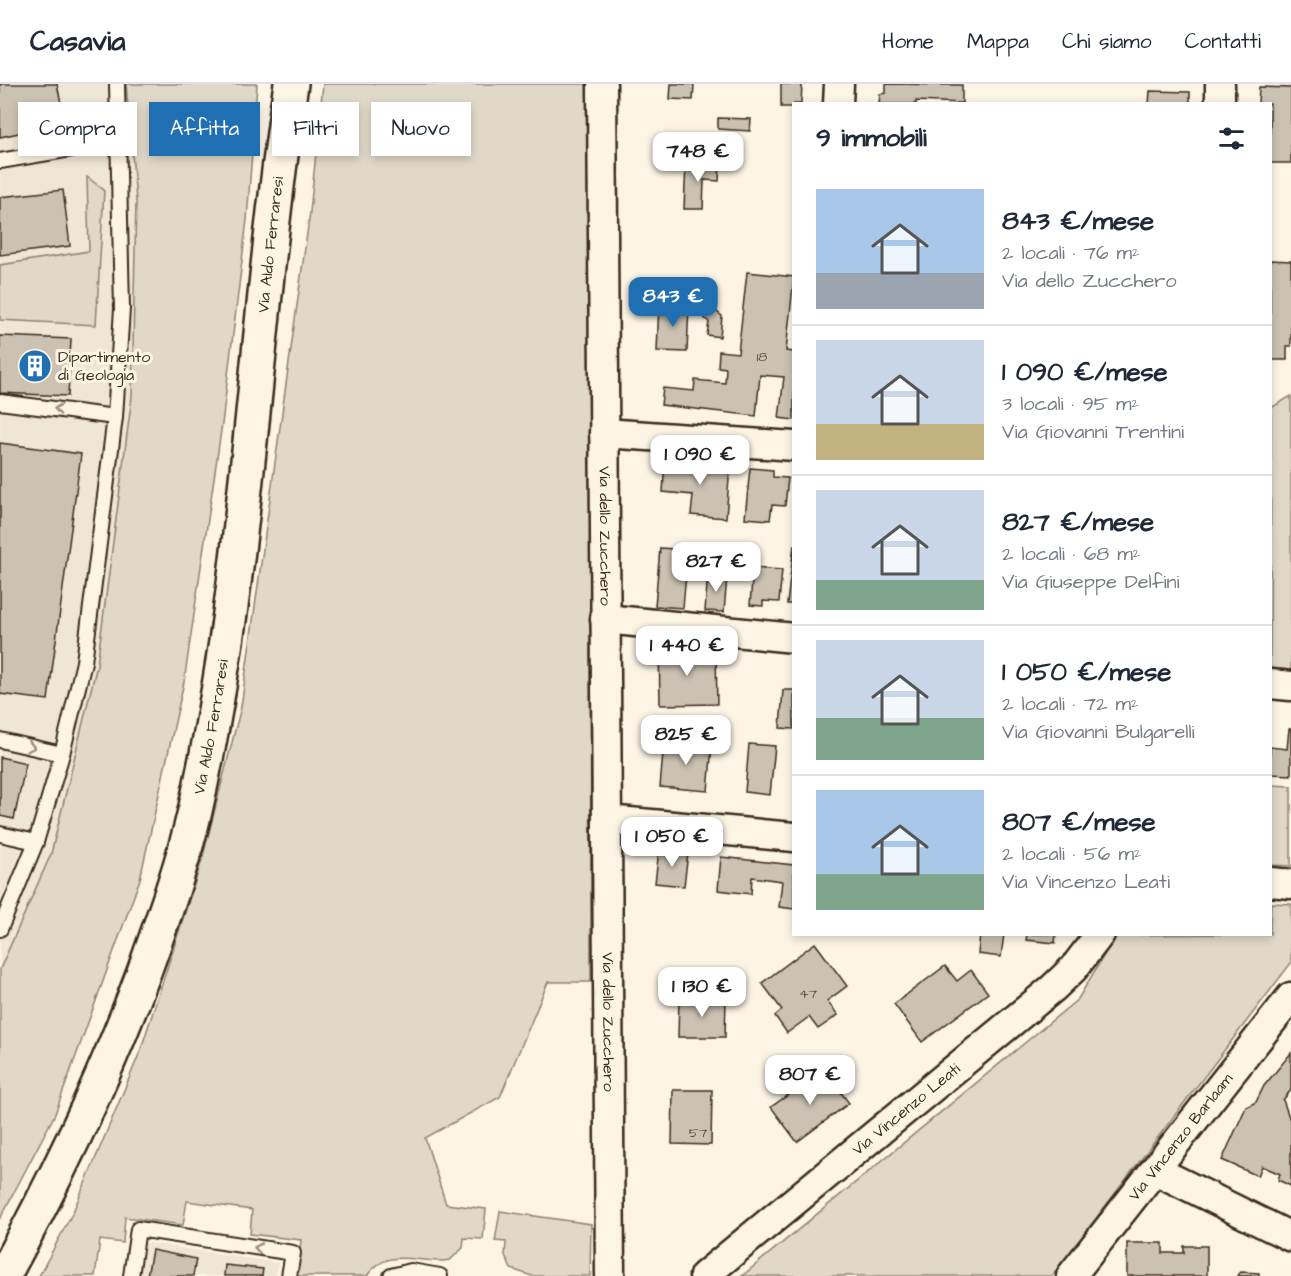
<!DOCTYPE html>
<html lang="it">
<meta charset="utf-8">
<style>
body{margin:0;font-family:"Architects Daughter",sans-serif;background:#f2f2f3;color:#1f2937;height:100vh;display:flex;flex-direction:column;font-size:22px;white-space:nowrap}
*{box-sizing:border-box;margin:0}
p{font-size:20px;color:#747a83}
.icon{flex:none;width:33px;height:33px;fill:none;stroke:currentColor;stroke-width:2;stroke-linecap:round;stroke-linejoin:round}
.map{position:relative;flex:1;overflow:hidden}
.panel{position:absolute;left:792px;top:18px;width:480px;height:834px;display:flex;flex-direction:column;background:#fff;border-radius:0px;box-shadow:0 3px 9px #0003}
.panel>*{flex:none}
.banner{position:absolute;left:18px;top:18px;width:570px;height:54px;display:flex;gap:12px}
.price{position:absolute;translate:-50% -51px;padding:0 14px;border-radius:12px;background:#fff;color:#222;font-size:20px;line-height:39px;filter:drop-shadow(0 2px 3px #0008)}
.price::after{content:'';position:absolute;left:50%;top:36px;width:18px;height:14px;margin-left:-9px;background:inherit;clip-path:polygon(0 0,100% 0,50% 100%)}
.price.current{background:#1f6fb2;color:#fff}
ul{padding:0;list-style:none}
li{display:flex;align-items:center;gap:18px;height:150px;padding:0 24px}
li+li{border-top:2px solid #e0e1e3}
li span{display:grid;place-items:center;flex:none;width:168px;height:120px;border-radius:0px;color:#555}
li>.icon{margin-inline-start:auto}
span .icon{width:72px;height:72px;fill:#fffc;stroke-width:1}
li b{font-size:26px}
h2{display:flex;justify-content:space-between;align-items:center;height:72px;padding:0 24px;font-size:26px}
.chip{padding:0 21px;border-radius:0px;background:#fff;box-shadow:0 3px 9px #0003;font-size:21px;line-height:54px}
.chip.current{background:#1f6fb2;color:#fff}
header{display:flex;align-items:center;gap:36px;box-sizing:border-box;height:84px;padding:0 30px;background:#fff;border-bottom:2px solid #e0e1e3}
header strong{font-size:28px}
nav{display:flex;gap:33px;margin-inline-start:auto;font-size:21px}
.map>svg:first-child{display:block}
</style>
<header>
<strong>Casavia</strong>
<nav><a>Home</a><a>Mappa</a><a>Chi siamo</a><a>Contatti</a></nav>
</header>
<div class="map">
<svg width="1291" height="1192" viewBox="0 0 1291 1192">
<rect width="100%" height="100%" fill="#fcf5e5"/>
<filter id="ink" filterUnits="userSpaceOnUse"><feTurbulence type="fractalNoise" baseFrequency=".0167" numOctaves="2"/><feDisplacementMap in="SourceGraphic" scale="12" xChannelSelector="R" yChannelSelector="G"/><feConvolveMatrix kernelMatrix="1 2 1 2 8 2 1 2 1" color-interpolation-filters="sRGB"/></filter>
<g filter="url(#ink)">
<g fill="#eee6d6">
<polygon points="0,0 126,0 136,116 132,312 97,581 51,770 0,884"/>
<polygon points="144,1158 278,1179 276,1192 139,1192"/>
</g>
<g fill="#e0d8c8" stroke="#8e8173" stroke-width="1.5">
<polygon points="126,0 257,0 247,136 222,340 184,598 140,795 55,1030 0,1135 0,885 51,770 97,581 132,312 136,116"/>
<path d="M323 0H589L591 898H548L500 1013 425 1054 446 1120 486 1125 483 1155 464 1154 463 1164 450 1176C421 1182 388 1160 367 1192H297L301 1156 250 1150 252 1126 187 1117 183 1141 125 1133 123 1159 100 1156 95 1192H39L73 1128 140 968 202 776 241 623 310 128Z"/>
<polygon points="87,93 104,106 96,241 0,236 0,181 89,167"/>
<polygon points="1291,312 1291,586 1270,584 1271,324"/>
<polygon points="1270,701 1291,702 1291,782 1271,781"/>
<polygon points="1271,819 1291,820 1291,879 1052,1192 742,1192 1078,915 1116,851 1270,850"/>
<polygon points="500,1127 591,1140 590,1192 532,1192 511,1185 505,1171 506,1158 495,1157"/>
</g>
<g fill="#ccc2b3" stroke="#3b2a1e" stroke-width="1.5">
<polygon points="0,0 57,0 65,39 0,53"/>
<polygon points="671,0 694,0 693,16 670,15"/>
<polygon points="781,0 802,0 801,20 794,20 794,23 781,23"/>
<polygon points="886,0 962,1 962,19 916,17 916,20 879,20 880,10 886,9"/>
<polygon points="1259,3 1291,4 1291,79 1270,79 1270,20 1258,20"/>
<polygon points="1150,7 1190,8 1190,20 1149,20"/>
<polygon points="718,34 751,35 750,47 718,45"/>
<polygon points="686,79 720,80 719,97 704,96 703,125 684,125"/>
<polygon points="63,106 70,162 0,171 0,113"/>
<polygon points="1270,176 1291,177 1291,262 1287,262 1287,276 1270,276"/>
<polygon points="747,188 794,193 786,267 794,268 794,336 779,334 784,293 760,291 756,332 661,321 663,304 694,307 695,296 725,299 726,284 718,283 719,267 738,269"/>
<polygon points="703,217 722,232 720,253 707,251 709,238 701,231"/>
<polygon points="659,219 689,221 687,268 657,267"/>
<polygon points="0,252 71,255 68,312 0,309"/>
<polygon points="0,359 81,370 48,616 0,610"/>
<polygon points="665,377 730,382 726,434 691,431 693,411 663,408"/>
<polygon points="750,384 773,386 773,393 788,394 785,422 772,421 770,436 745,434"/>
<polygon points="794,461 794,520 787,520"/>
<polygon points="660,464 688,466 683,524 655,522"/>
<polygon points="753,484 782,486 779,518 763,517 763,522 750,521"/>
<polygon points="708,489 727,492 724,528 705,527"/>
<polygon points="678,560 678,570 716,569 717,620 660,621 659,561"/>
<polygon points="783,606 794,606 794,645 780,644"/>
<polygon points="1289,645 1291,645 1291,691 1270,690 1270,663 1287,665"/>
<polygon points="664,658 712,662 708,707 660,703"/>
<polygon points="749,660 775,662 770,711 745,708"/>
<polygon points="0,673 26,679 14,735 0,732"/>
<polygon points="659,766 688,769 684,802 655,799"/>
<polygon points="721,773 794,781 794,825 779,823 782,797 752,793 751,810 718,806"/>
<polygon points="980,850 1004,850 1001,873 978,870"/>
<polygon points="1027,850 1056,850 1055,859 1026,856"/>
<polygon points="815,859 847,902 827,917 838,931 818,945 809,933 787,949 775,932 782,926 762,899"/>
<polygon points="945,882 957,897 971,886 988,909 922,958 894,920"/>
<polygon points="679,914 726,915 725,953 678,953"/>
<polygon points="1291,969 1291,1006 1283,1016 1291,1039 1291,1102 1278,1096 1280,1090 1262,1082 1258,1092 1222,1076 1246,1023 1256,1018 1264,1002"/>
<polygon points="824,986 849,1019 797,1058 771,1023"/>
<polygon points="673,1006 712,1006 711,1061 672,1060"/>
<polygon points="1127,1159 1163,1159 1163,1169 1184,1169 1184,1162 1207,1162 1207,1192 1127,1192"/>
<polygon points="152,1166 196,1175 193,1192 147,1192"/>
<polygon points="225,1181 263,1185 262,1192 224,1192"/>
<polygon points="1241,1188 1259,1189 1259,1192 1237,1192"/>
</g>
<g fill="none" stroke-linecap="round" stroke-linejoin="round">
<defs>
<g id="service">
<polyline points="0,77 119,57"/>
<polyline points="0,318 115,333"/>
<polyline points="0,656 62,670"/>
<polyline points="0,750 36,758"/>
<polyline points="0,845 36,758 62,670 84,578 115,333 122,225 117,0"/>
<polyline points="131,1192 138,1145 293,1169 289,1192"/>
<polyline points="391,1192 411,1187 440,1192"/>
</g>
<g id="minor">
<path id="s1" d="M602 0 610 1192"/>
<polyline points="1220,0 1220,20"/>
<polyline points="838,20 839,0"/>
<polyline points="604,349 794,362"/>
<polyline points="605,535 794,554"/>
<polyline points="1270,600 1291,602"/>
<polyline points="607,736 794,753"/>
<polyline points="1270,798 1291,800"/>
<polyline points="1155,1086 1291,1153"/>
<path id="s2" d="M704 1192 1053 904 1074 884 1100 850"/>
<path id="s3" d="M1071 1192 1291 913"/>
</g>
<g id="secondary">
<path id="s4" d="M3 1192C57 1094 105 993 144 888 163 835 182 782 195 727 249 488 254 242 291 0"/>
</g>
</defs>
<use href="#service" stroke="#3b2a1e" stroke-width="18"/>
<use href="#minor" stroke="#3b2a1e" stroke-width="33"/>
<use href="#secondary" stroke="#3b2a1e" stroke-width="38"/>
<use href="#service" stroke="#fcf5e5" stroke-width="14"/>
<use href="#minor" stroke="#fcf5e5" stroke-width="28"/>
<use href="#secondary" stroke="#fcf5e5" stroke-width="33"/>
</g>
<defs><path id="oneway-chevron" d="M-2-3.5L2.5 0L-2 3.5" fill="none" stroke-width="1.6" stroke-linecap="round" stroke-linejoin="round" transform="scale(1.5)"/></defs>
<g stroke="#9c9082">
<use href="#oneway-chevron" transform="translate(58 325) rotate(-172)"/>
<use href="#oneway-chevron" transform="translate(31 663) rotate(12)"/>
<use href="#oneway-chevron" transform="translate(258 1164) rotate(-171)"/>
</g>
</g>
<defs>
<symbol id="building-disc" viewBox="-11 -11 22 22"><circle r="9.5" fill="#1f6fb2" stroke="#fcf5e5"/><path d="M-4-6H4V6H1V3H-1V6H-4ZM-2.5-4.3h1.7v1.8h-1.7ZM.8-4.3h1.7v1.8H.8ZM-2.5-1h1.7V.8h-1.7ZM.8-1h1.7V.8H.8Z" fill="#fff"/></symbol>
</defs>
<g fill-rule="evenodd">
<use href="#building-disc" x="16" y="263" width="38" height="38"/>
</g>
<g text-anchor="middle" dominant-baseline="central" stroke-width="6" stroke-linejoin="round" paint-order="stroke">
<g font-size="14" fill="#5f5043">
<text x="762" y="273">18</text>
<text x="808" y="910">47</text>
<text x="698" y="1049">57</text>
</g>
<g font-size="16" fill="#3b2a1e" stroke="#fcf5e5">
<text stroke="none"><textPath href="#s4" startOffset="1076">Via Aldo Ferraresi</textPath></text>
<text stroke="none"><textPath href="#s1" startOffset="452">Via dello Zucchero</textPath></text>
<text stroke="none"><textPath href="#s4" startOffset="590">Via Aldo Ferraresi</textPath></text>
<text stroke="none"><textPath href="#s1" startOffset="938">Via dello Zucchero</textPath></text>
<text stroke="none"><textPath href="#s2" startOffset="262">Via Vincenzo Leati</textPath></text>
<text stroke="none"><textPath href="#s3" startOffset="177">Via Vincenzo Barlaam</textPath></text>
</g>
<g font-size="16" fill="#3b2a1e" stroke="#fcf5e5" text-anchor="start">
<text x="58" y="273">Dipartimento<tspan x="58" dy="18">di Geologia</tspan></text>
</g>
</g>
</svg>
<b class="price" style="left:698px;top:99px">748 €</b>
<b class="price current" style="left:673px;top:244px">843 €</b>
<b class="price" style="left:700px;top:402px">1 090 €</b>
<b class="price" style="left:716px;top:509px">827 €</b>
<b class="price" style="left:687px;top:593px">1 440 €</b>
<b class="price" style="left:686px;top:682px">825 €</b>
<b class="price" style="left:672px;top:784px">1 050 €</b>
<b class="price" style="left:702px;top:934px">1 130 €</b>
<b class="price" style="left:810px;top:1022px">807 €</b>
<div class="banner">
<a class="chip">Compra</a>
<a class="chip current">Affitta</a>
<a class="chip">Filtri</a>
<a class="chip">Nuovo</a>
</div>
<section class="panel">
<h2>9 immobili<svg class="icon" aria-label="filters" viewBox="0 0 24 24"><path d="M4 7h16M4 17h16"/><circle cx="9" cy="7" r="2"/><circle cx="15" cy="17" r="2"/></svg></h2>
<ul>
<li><span style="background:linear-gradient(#a9c7e8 70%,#9aa5b1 0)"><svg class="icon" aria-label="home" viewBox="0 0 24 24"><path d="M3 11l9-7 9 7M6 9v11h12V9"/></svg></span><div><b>843 €/mese</b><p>2 locali · 76 m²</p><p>Via dello Zucchero</p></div></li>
<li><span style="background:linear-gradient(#c9d6e8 70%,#c2b280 0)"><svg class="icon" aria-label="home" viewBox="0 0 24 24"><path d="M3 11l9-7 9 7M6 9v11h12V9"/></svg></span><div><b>1 090 €/mese</b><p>3 locali · 95 m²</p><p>Via Giovanni Trentini</p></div></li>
<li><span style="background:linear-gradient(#c9d6e8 75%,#7fa58c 0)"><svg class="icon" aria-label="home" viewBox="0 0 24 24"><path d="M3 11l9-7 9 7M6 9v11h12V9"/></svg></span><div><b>827 €/mese</b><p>2 locali · 68 m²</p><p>Via Giuseppe Delfini</p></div></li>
<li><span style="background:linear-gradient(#c9d6e8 65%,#7fa58c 0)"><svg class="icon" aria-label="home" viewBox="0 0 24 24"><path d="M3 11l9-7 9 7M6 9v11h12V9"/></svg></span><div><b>1 050 €/mese</b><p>2 locali · 72 m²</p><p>Via Giovanni Bulgarelli</p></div></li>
<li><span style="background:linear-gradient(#a9c7e8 70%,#7fa58c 0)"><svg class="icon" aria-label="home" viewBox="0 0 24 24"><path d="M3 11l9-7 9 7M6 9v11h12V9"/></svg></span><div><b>807 €/mese</b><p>2 locali · 56 m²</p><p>Via Vincenzo Leati</p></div></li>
</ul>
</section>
</div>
